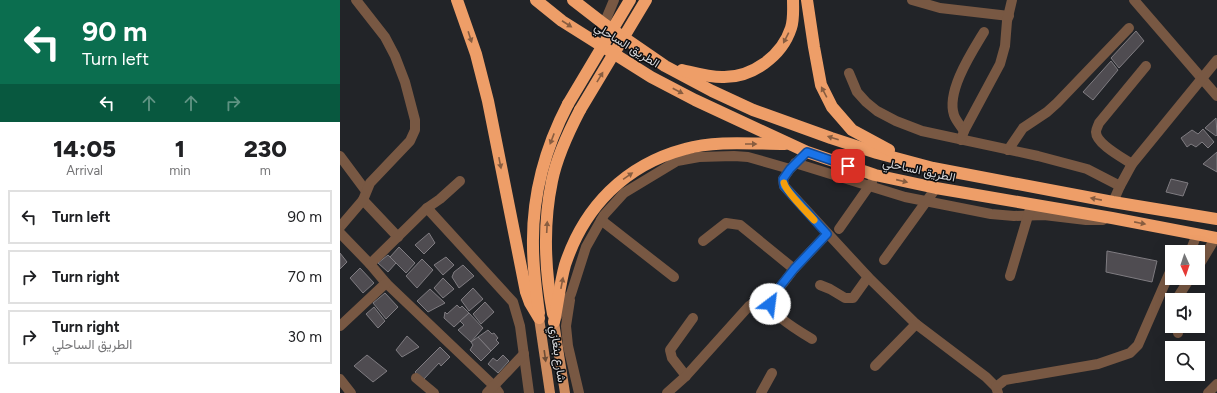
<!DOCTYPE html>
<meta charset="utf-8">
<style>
:root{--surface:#fff;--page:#f2f2f2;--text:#202124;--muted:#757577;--line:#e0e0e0}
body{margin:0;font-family:Figtree,Vazirmatn,sans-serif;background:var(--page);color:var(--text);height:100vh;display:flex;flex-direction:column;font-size:15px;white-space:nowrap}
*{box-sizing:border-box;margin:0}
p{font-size:13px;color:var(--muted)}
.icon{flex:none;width:22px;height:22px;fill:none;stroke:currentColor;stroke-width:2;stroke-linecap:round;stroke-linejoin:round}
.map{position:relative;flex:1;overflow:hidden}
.panel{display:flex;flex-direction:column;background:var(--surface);width:340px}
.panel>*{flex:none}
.banner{background:#0b6e4f;color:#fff;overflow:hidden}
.needle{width:26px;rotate:177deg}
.tools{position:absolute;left:825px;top:245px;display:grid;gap:8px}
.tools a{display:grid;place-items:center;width:40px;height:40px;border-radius:0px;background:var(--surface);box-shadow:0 4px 16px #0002;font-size:20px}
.pin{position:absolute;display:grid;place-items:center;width:34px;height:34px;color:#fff;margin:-17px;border-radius:8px;box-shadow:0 2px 6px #0006}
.me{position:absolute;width:44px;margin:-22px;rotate:30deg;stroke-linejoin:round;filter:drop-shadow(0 0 3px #0008)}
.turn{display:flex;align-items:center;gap:14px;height:84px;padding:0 16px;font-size:18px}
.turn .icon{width:52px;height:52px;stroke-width:2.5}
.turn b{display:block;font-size:28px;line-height:34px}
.lanes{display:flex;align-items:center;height:38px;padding:0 16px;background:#0003;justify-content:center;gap:20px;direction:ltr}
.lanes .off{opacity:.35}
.eta{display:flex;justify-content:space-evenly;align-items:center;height:68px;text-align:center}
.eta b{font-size:24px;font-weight:800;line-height:28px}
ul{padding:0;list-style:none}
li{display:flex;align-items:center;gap:12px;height:54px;margin:0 8px 6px;padding:0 8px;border:2px solid var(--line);border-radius:0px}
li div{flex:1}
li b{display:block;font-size:15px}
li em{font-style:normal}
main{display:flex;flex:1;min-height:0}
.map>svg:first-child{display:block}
.building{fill:#4f4c51;stroke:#7f7c81}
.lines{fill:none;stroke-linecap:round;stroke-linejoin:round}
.minor{stroke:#785843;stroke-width:10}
.major{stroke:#cd8b5e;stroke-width:10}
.highway{stroke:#ee9e68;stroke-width:12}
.highway-bridge{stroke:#ee9e68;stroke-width:12}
.oneway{fill:#885d40}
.oneway2{fill:#6c4c36}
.route-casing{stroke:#114b97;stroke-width:10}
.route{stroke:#1a73e8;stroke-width:7}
.slow{stroke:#f59e0b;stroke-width:7}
.labels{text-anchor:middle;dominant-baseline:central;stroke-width:3;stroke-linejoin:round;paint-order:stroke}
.street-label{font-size:12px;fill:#d6d7da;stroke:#0c0d0f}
</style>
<main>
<section class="panel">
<div class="banner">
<div class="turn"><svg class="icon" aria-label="left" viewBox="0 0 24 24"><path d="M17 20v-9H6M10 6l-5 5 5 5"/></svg><div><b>90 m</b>Turn left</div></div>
<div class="lanes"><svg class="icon" aria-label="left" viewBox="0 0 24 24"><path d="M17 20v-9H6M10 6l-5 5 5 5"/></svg><svg class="icon off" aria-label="ahead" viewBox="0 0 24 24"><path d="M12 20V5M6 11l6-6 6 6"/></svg><svg class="icon off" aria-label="ahead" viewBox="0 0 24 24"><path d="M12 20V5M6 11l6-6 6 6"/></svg><svg class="icon off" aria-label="right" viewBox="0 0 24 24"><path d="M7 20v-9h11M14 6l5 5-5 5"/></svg></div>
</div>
<div class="eta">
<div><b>14:05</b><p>Arrival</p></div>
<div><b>1</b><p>min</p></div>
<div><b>230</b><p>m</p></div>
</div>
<ul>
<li><svg class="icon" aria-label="left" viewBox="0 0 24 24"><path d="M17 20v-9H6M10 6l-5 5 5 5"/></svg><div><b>Turn left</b></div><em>90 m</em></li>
<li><svg class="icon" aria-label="right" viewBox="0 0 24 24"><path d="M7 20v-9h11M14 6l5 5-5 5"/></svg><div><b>Turn right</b></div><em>70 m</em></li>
<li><svg class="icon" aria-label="right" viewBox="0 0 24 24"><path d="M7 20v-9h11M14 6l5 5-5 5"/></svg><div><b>Turn right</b><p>الطريق الساحلي</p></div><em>30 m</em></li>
</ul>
</section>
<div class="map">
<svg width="877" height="393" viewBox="0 0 877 393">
<rect width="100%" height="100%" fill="#222428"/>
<g class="building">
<polygon points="796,31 804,41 779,68 771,58"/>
<polygon points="771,61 778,70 753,100 743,92"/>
<polygon points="876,118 877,135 876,136 865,128"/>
<polygon points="863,129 874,142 868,148 862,142 856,147 851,144 847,147 841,138 852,130 858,134"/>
<polygon points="877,152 877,172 863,164"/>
<polygon points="831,179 848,183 843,196 826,192"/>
<polygon points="89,233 95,243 84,254 75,245"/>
<polygon points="59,247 75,263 66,273 50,257"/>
<polygon points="767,251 817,261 812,282 766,272"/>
<polygon points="0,253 7,262 0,269"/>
<polygon points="48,255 56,263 48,272 38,263"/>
<polygon points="106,257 114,265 103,275 94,265"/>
<polygon points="82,259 93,270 77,288 66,276"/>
<polygon points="123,265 134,276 119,288 112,277 114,272"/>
<polygon points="20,268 34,283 23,293 10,278"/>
<polygon points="103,278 114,289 103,298 94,288"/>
<polygon points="133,288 143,299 129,311 121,300"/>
<polygon points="90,289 105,303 88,312 77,301"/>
<polygon points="45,293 58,307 46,319 33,303"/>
<polygon points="145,302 154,312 141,324 133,314"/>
<polygon points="117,305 120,308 122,306 129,313 114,327 104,318 105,312 107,314"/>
<polygon points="34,307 45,321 38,328 26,314"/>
<polygon points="129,313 143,328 131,342 118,330 124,325 120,321"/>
<polygon points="148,330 152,334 154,333 158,338 156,340 159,343 151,351 138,337"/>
<polygon points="67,336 79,347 62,357 56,350"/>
<polygon points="138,337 151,351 141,361 130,350 133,345 131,342"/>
<polygon points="100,347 110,357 101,366 99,363 83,380 75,372"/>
<polygon points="27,355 47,371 33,382 14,366"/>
<polygon points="163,355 169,361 158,373 148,364 153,358 157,361"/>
</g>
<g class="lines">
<g class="minor">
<polyline points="572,0 600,8 669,16"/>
<polyline points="794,0 877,96"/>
<polyline points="264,24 274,0"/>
<polyline points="509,73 517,92 526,102 537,111 556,121 582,131 698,156 747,169 780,186"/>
<path d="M624,131C621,126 616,121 614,115C606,91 632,52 644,32"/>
<polyline points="621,140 624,131 660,64 665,46 667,21 672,0"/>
<polyline points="668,150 683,128 707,112 717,103 789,28"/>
<polyline points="467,152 450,169 443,179 444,186 528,277 576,324 646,377 656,387 658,393"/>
<polyline points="0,156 26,191"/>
<polyline points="455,163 565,197 651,214 674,216 704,215 746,220 763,220"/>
<path d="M792,164C783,158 756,144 756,132C756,129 758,126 759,123L806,66"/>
<polyline points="23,200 58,237"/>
<polyline points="773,202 780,186 792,164 877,60"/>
<polyline points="87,208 173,302 180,326 189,393"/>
<polyline points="261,220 334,277"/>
<polyline points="0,227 23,200 30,183 70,141 75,130 75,120 65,82 55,56 45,37 16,0"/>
<polyline points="499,229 532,182"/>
<polyline points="0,233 30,264 46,283 154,386 159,393"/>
<polyline points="363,241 386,223 400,225 454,269"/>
<polyline points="850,252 857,234"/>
<polyline points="544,260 596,188"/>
<polyline points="30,264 87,208 100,199 120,181"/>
<polyline points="858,267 876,237"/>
<polyline points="670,276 690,209"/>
<polyline points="480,285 490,289 505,298 513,298 528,277"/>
<polyline points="230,300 226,326 228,346 239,393"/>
<polyline points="836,300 850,278"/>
<polyline points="216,318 231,294 246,247 264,215 284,193 337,161 359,157 394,156 408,157 450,169"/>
<polyline points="0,326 46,283"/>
<polyline points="837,326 838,333"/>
<path d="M472,339C462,333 433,316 430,305C430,304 431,300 431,299L454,269L487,234"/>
<polyline points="535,366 576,324"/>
<polyline points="346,376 332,358 330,350 353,318"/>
<polyline points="76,378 94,393"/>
<polyline points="0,379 11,393"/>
<polyline points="656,387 665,380 758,364 790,353 798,345 829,274 832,271"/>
<polyline points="147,393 184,354"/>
<polyline points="327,393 346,376 409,306 414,303 431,299"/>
<polyline points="421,393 432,373"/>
<polyline points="868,393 877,384"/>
</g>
<g class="major">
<polyline points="199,318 210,393"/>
<polyline points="214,322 225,393"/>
</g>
<g class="highway">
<polyline points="117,0 136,54 148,101 186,292 190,303 199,318"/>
<polyline points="196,0 222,21 311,77 355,100 467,152 535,175 596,188 772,218 877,238"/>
<polyline points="233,0 264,24 325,66 372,91 413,110 491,138 537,153 593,168 773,202 877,219"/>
<polyline points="467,0 474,47 481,85 492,107 512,130 549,150"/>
<path d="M342,70C355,73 369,77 382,77C412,78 442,56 451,28C454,19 453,9 453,0"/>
<path d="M199,313C196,291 193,268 193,246C192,196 205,148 228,104"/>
<path d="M213,314C205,271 203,224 212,181C217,156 228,133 240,110"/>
<path d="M214,322C218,303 220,283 225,265C244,207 285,165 345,149C375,140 414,144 445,144"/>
</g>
<g class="highway-bridge">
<polyline points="228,104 290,0"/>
<polyline points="240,110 306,0"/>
</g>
</g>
<defs><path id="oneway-solid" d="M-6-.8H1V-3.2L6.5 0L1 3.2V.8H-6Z"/></defs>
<g class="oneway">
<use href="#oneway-solid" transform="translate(227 24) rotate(33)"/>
<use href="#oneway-solid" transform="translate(130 37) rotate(72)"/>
<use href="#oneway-solid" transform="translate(446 38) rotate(117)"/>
<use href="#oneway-solid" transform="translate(260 77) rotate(-59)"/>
<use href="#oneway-solid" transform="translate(338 91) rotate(28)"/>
<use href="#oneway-solid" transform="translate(484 92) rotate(-118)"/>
<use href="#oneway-solid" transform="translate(493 138) rotate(-162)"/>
<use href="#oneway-solid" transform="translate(212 139) rotate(111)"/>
<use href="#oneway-solid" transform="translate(411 144)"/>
<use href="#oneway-solid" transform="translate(160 163) rotate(79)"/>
<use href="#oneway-solid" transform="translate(288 176) rotate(-35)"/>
<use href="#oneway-solid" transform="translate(562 181) rotate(13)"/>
<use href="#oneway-solid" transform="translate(756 199) rotate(-169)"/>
<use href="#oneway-solid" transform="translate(800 223) rotate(11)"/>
<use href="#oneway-solid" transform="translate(207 227) rotate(-87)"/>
<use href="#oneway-solid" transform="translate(222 283) rotate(-79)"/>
</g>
<use class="oneway2" href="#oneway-solid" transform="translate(205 356) rotate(82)"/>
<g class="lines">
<defs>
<polyline id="route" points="430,304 431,298 454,269 487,234 444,186 443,179 450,169 467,152 508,166"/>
</defs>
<use href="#route" class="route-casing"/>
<use href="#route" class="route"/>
<path class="slow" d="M444,183C446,192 467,212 474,220"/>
</g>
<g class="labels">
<g class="street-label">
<text transform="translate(287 45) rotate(32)">الطريق الساحلي</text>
<text transform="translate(579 170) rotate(12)">الطريق الساحلي</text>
<text transform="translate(218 354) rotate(82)">شارع بنغازي</text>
</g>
</g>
</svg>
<div class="tools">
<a><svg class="needle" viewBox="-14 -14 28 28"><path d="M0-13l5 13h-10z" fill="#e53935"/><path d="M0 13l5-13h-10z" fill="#757577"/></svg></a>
<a><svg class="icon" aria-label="sound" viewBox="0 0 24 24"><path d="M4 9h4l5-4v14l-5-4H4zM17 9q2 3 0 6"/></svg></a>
<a><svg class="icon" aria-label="search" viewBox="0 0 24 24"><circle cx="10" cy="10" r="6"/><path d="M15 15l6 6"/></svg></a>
</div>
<div class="pin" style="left:508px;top:166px;background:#d93025"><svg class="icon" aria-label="arrive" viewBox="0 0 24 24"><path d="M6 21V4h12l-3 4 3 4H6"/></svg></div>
<svg class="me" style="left:430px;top:304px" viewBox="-20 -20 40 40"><circle r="19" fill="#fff"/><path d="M0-13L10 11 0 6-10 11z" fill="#1a73e8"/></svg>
</div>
</main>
